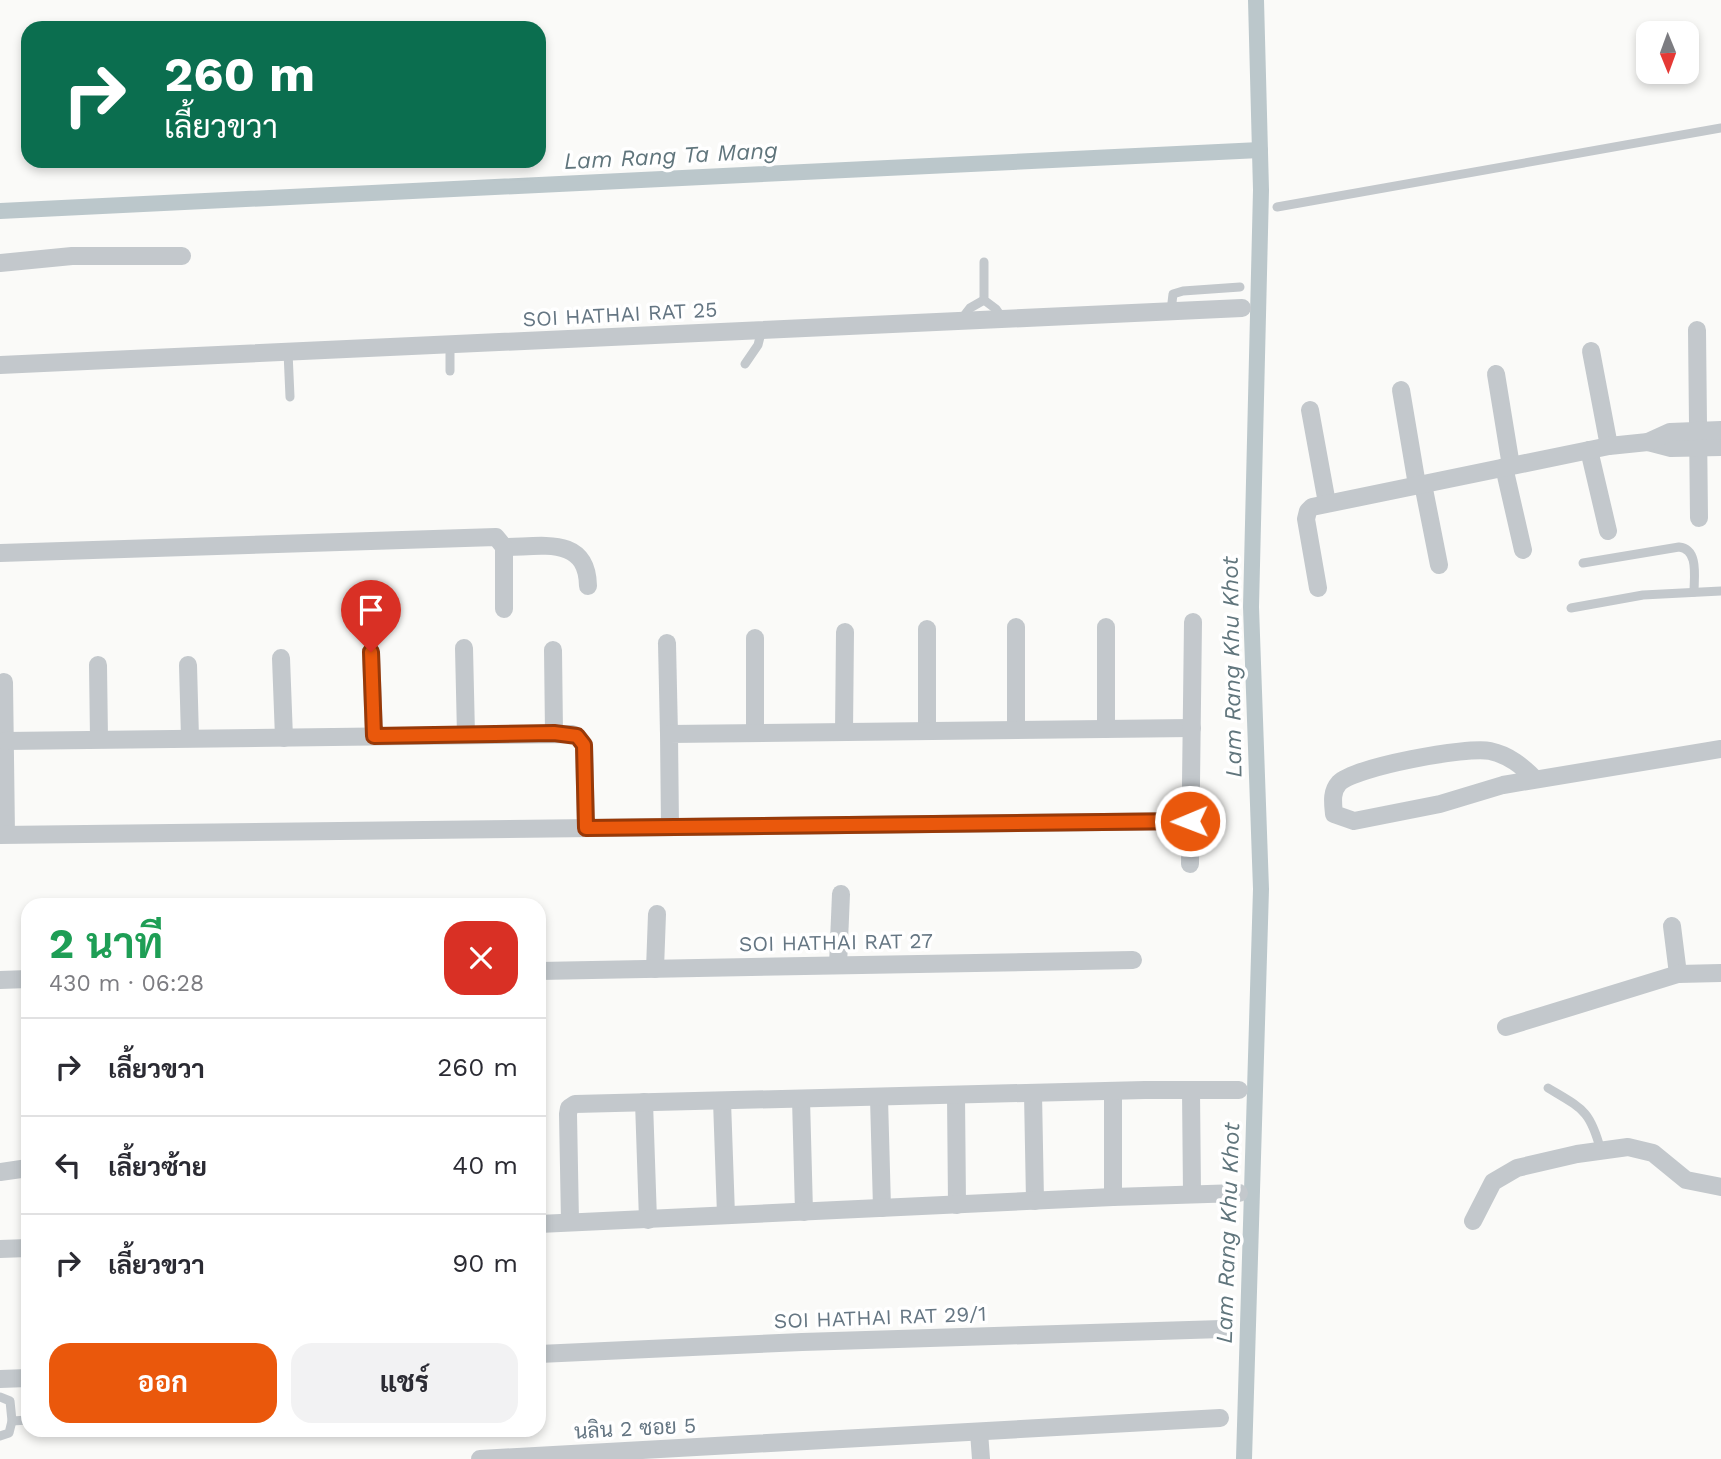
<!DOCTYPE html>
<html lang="th">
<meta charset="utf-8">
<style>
:root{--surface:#fff;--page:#f2f2f3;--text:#2b2b33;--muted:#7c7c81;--line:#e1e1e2;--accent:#ea580c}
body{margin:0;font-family:"Work Sans",Sarabun,sans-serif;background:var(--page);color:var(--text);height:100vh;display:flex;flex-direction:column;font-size:26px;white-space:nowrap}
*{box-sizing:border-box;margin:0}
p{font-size:23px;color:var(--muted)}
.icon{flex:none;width:38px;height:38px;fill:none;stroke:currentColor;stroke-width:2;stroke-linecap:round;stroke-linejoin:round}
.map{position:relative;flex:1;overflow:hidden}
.drawer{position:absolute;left:21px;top:898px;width:525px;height:539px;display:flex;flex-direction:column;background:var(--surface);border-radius:21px;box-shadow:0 4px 10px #0003}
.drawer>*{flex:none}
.top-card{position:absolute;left:21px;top:21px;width:525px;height:147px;border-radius:21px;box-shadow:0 4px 10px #0003;background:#0b6e4f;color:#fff;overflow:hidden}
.needle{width:46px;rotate:179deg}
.controls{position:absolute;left:1636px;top:21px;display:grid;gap:14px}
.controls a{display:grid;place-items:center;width:63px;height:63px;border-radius:14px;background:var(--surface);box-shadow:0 4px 10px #0003;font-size:35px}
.pin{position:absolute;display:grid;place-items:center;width:60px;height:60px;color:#fff;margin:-72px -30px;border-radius:50% 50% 50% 0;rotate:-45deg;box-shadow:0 0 7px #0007}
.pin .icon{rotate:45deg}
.me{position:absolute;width:77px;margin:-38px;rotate:269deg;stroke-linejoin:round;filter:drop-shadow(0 0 5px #0008)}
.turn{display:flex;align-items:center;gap:24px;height:147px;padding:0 28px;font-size:32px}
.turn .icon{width:91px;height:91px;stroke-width:2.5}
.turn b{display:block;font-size:49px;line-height:60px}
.round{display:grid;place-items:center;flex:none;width:74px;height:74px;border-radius:21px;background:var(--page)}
.head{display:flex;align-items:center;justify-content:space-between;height:119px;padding:0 28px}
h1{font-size:42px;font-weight:700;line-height:52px;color:#1e9e55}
.primary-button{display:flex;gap:14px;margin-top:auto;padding:14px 28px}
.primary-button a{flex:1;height:80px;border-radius:21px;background:var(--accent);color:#fff;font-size:28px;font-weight:700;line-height:80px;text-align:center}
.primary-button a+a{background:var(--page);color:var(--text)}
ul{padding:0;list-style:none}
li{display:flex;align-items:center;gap:21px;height:98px;padding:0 28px;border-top:2px solid var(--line)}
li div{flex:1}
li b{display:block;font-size:26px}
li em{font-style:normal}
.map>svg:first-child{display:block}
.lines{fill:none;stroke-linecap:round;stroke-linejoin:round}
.canal{stroke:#bbc7cb;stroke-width:16}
.lane{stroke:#c3c8cc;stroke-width:9}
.street{stroke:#c3c8cc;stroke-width:18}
.route-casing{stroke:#983908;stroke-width:18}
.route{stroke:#ea580c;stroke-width:12}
.labels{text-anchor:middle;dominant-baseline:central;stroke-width:7;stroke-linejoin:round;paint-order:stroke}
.street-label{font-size:21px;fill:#657683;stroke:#fff}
.water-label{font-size:23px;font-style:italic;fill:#60757c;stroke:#fff}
</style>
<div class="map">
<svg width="1721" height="1459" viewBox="0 0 1721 1459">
<rect width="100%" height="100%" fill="#fafaf8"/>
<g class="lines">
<g class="canal">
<polyline points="0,211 1260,150"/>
<polyline points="1244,1459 1261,889 1251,607 1261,190 1256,0"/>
</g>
<g class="lane">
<polyline points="1277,207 1721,128"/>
<polyline points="984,262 984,300 996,309 1003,319"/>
<polyline points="1171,311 1173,294 1183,291 1240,287"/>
<polyline points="960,321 970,308 984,300"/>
<polyline points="288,352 290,397"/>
<polyline points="745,364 758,345 762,329"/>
<polyline points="450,371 450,345"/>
<path d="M1583,563L1679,547C1699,549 1694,577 1694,592"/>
<polyline points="1571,608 1643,595 1721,591"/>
<polyline points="28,979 28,998"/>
<path d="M1548,1088C1583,1109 1590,1110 1601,1151"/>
<polyline points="0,1397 10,1401 12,1421 9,1433 0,1436"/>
<polyline points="12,1421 28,1420"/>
</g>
<g class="street">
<polyline points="0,263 72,256 182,256"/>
<polyline points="1697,330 1699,518"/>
<polyline points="1591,351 1609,446"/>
<polyline points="0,365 1242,308"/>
<polyline points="1496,374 1511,466"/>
<polyline points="1401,390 1417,485"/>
<polyline points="1310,410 1327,503"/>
<polyline points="1648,442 1671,448 1721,447"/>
<polyline points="1589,450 1608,531"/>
<polyline points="1504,467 1523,550"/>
<polyline points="1423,484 1439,565"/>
<path d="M504,547C541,547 587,535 588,586"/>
<polyline points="0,553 496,537 504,547 504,609"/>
<polyline points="1318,588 1306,519 1308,511 1312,507 1609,446 1648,442 1670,432 1721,430"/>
<polyline points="1106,627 1106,729"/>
<polyline points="667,643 669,734"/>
<polyline points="464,648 466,735"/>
<polyline points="553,650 554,733"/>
<polyline points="371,652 374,736"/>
<polyline points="281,658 284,738"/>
<polyline points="98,665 99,739"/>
<polyline points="188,665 190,738"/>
<polyline points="4,682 6,834"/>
<polyline points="1016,730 1016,627"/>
<polyline points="927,731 927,629"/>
<polyline points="755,732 755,638"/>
<polyline points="844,732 845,632"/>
<polyline points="5,741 572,734 577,736 584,745 586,828"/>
<path d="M1535,779C1522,766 1509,755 1490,751C1468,746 1354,767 1339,783C1331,792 1333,803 1334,814L1354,821L1440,804L1503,785L1721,749"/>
<polyline points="670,827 669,734 1192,728"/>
<polyline points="0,835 1190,821"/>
<polyline points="1190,864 1193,622"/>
<polyline points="1672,926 1678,974"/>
<polyline points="838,965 841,894"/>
<polyline points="655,969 657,914"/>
<polyline points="539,971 1133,960"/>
<polyline points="0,980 28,979"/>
<polyline points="1506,1027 1678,974 1721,973"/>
<polyline points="1113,1091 1113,1197"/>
<polyline points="1191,1091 1192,1194"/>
<polyline points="1033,1093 1035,1201"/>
<polyline points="956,1095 957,1205"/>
<polyline points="879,1098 882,1208"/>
<polyline points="801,1099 804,1212"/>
<polyline points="722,1101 726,1215"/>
<polyline points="644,1102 648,1220"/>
<polyline points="0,1172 28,1168"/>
<polyline points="1473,1221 1493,1182 1517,1168 1577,1154 1628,1147 1653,1153 1686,1180 1721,1187"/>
<polyline points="570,1222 568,1114 569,1108 575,1104 1145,1090 1239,1090"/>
<polyline points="539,1224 1113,1197 1239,1193"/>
<polyline points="0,1249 28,1248"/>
<polyline points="539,1354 802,1342 1222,1329"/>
<polyline points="0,1379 28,1378"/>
<polyline points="979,1432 981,1459"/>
<polyline points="480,1459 1220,1418"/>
</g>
</g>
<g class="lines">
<defs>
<polyline id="route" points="371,652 374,736 554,733 577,736 584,745 586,828 1190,821"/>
</defs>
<use href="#route" class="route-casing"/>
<use href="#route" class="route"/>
</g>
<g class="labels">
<g class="street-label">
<text transform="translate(620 314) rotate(-3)">SOI HATHAI RAT 25</text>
<text transform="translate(836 942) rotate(-1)">SOI HATHAI RAT 27</text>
<text transform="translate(880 1317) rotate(-2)">SOI HATHAI RAT 29/1</text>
<text transform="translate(635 1428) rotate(-3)">นลิน 2 ซอย 5</text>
</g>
<g class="water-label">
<text transform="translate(671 156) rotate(-3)">Lam Rang Ta Mang</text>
<text transform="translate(1232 667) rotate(-91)">Lam Rang Khu Khot</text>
<text transform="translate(1228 1233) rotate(-88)">Lam Rang Khu Khot</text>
</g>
</g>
</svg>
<div class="controls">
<a><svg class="needle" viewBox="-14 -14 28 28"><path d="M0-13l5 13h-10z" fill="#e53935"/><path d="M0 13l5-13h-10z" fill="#7c7c81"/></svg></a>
</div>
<div class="pin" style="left:371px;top:652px;background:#d93025"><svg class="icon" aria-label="arrive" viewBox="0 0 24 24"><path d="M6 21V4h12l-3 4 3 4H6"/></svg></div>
<svg class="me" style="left:1190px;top:821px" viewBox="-20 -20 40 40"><circle r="17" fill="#ea580c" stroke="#fff" stroke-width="3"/><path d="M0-11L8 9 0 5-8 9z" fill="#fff"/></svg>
<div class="top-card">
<div class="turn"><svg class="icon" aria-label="right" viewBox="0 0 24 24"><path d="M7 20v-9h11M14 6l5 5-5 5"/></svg><div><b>260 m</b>เลี้ยวขวา</div></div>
</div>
<section class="drawer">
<div class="head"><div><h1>2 นาที</h1><p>430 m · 06:28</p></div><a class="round" style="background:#d93025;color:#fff"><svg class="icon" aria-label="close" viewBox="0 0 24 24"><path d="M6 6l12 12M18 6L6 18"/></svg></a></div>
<ul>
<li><svg class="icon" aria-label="right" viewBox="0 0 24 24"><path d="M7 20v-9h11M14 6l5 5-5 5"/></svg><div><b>เลี้ยวขวา</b></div><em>260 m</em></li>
<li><svg class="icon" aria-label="left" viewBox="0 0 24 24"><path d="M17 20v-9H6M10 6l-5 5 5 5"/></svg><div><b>เลี้ยวซ้าย</b></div><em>40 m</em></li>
<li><svg class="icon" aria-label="right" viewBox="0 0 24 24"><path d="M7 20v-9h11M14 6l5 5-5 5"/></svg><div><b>เลี้ยวขวา</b></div><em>90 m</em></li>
</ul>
<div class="primary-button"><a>ออก</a><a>แชร์</a></div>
</section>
</div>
